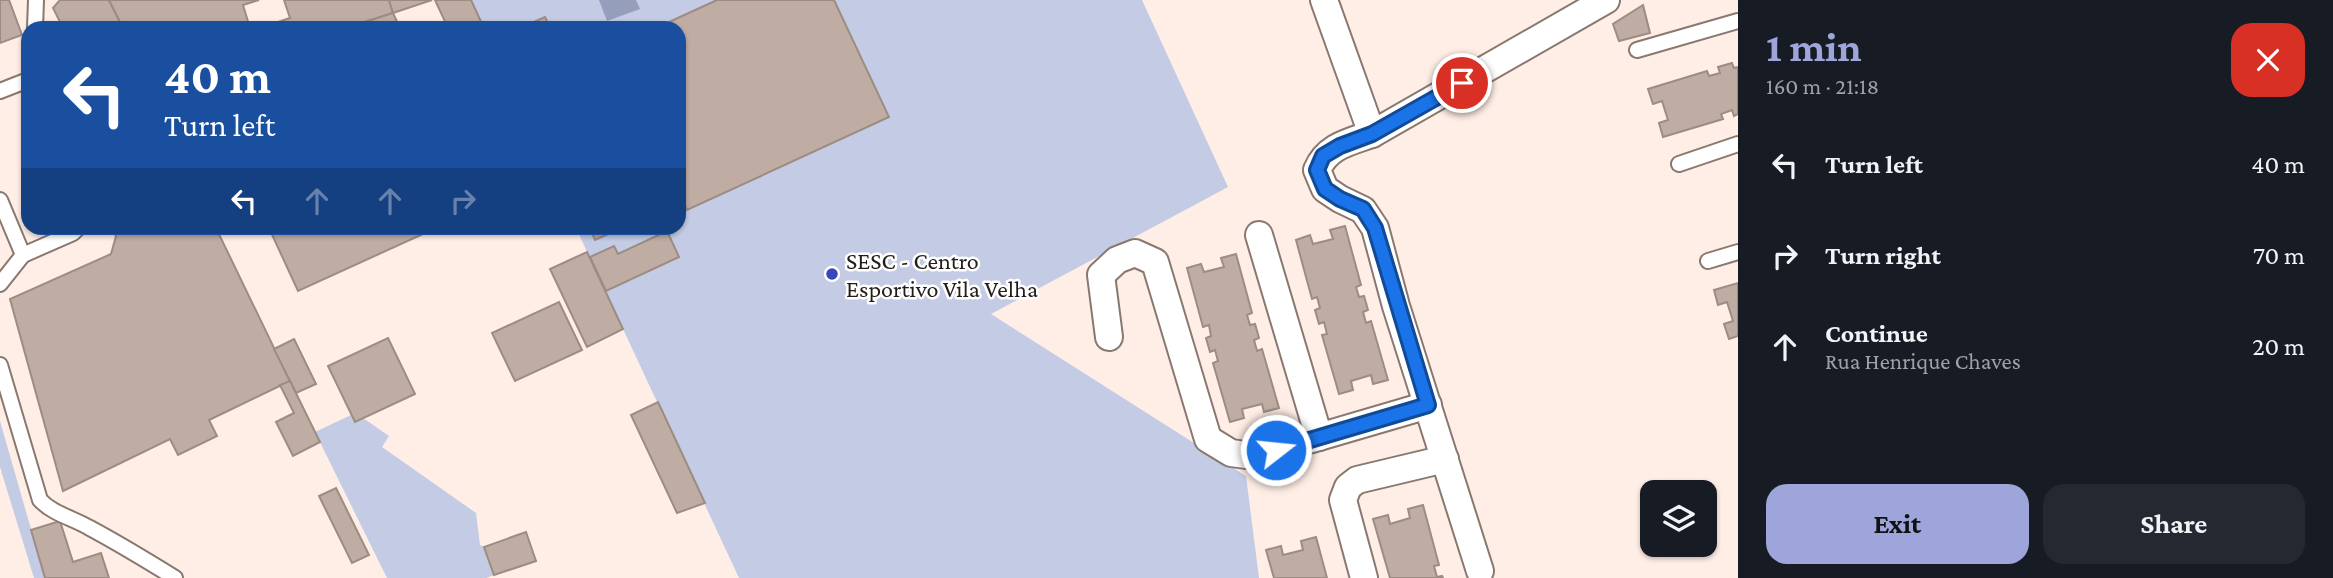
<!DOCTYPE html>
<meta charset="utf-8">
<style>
:root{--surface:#171b24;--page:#242831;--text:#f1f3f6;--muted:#9ea1a6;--accent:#9da5db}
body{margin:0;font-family:"Crimson Pro",serif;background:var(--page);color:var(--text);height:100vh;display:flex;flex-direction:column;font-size:26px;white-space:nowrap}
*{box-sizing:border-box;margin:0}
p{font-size:23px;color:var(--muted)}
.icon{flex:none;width:38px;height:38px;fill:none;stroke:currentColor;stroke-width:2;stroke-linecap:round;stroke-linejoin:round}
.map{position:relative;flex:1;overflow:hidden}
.panel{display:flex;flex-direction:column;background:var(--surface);width:595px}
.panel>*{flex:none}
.banner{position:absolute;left:21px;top:21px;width:665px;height:214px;border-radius:21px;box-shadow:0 2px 5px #0004;background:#1a4fa0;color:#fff;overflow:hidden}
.controls{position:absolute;left:1640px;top:480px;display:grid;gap:14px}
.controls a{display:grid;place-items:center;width:77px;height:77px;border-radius:14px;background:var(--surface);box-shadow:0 2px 5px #0004;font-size:35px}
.pin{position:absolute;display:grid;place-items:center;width:60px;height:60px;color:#fff;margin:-30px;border:4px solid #fff;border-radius:50%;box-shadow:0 2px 7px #0007}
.me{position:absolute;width:77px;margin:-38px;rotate:74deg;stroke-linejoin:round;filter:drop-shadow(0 0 5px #0008)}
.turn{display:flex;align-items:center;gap:24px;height:147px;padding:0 28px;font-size:32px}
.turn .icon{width:91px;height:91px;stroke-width:2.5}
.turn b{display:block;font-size:49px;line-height:60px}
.lanes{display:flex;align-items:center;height:66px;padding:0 28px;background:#0003;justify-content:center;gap:35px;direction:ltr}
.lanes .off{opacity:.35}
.round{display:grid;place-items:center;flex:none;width:74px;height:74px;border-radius:21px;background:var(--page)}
.head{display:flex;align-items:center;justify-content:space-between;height:119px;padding:0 28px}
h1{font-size:42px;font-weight:700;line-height:52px;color:var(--accent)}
.action{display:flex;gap:14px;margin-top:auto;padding:14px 28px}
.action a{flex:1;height:80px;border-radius:21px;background:var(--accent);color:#111;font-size:28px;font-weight:700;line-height:80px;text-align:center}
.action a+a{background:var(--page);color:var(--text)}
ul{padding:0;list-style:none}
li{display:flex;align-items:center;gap:21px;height:91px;padding:0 28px}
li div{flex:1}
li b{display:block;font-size:26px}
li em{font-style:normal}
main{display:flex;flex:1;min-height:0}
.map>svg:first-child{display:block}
.green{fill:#c3cbe5}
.water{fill:#959fbb}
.building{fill:#bfada4;stroke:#9d8c82;stroke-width:2}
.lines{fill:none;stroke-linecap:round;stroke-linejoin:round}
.lane-casing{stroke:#88786f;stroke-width:18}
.street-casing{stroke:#88786f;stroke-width:30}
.lane{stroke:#fff;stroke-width:14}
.street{stroke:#fff;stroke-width:26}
.route-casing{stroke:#114b97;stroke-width:18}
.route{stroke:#1a73e8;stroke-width:12}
.poi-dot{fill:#3746b9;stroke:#fff;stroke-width:2.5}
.labels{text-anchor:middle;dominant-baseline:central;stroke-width:5;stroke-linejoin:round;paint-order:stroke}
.poi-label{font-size:24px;fill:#231c19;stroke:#fff;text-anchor:start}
</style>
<main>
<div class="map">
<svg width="1738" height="578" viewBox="0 0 1738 578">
<rect width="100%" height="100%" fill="#feeee6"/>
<g class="green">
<polygon points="471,0 1142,0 1228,187 991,314 1246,476 1259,578 739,578 576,228 679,228 679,28 484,28"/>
<polygon points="351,415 355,422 363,418 389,436 382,447 476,513 480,545 484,547 494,575 486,578 387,578 315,432"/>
<polygon points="0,421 45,578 34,578 0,467"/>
</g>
<polygon class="water" points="599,0 636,0 640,9 607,21"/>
<g class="building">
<polygon points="0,0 9,0 22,35 0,43"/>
<polygon points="60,0 109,0 123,28 63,28 53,8"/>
<polygon points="109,0 259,0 243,5 250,28 123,28"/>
<polygon points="284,0 389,0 393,13 346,28 260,28 290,18"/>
<polygon points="389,0 432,0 393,13"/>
<polygon points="435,0 471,0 484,28 448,28"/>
<polygon points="717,0 834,0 889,117 687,210 679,192 679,28 656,28"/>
<polygon points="1643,5 1650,33 1619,41 1613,24"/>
<polygon points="393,13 400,28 346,28"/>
<polygon points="545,17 550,28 520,28"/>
<polygon points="1732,63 1734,68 1738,67 1738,114 1734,116 1732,110 1721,114 1723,119 1663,137 1659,123 1668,120 1662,101 1653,104 1648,89 1707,71 1709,76 1720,73 1718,67"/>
<polygon points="1345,226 1361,285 1356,287 1359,297 1364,296 1368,310 1363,312 1366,323 1371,321 1388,380 1373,384 1371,375 1351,381 1353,390 1339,394 1322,335 1327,334 1324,322 1319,324 1315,310 1320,308 1317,297 1312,299 1296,240 1310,235 1313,244 1333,239 1330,230"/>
<polygon points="112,228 216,228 290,381 209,420 217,436 178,455 170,439 63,491 10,299 111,254 116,236"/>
<polygon points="269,228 436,228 298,291"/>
<polygon points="590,228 622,228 595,240"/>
<polygon points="667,231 679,257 606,291 590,257 614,246 618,254"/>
<polygon points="587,252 623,329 587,347 550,269"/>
<polygon points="1236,254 1252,313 1247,315 1250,325 1255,324 1259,338 1254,340 1257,351 1262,349 1279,408 1264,412 1262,404 1242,409 1244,418 1230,422 1213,363 1218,361 1215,350 1210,352 1206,338 1211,336 1209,325 1203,327 1187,268 1201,264 1204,272 1224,267 1221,258"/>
<polygon points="1738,283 1738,336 1729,339 1724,324 1733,321 1727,302 1718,305 1714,290"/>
<polygon points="559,302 582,350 515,381 492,333"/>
<polygon points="388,338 415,394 355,422 328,366"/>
<polygon points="294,339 316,384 296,393 274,349"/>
<polygon points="290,381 320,442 293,456 276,422 294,413 280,385"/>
<polygon points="658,402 705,503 677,513 631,415"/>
<polygon points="336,488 369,555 352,563 319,496"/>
<polygon points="1423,505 1439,565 1434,566 1437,577 1442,576 1443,578 1390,578 1373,519 1388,515 1390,524 1410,518 1408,509"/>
<polygon points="60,521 73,562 101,553 109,578 45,578 31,530"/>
<polygon points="526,532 536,561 494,575 484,547"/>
<polygon points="1316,537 1327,578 1274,578 1266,550 1281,546 1283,555 1303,550 1301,541"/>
</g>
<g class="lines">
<defs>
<g id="lane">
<polyline points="35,28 36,0"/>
<polyline points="1637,50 1738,21"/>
<polyline points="0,91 28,80"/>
<polyline points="1679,164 1738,144"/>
<polyline points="0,200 23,255 73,233 78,228"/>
<polyline points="1708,261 1738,252"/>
<polyline points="0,284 23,255"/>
<path d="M0,365L40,500C52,513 72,518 88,527C118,543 146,560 175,578"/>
</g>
<g id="street">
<polyline points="1324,0 1372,134"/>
<polyline points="1259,235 1319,437"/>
<polyline points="1109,337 1101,275 1117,260 1135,253 1155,262 1208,439 1231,453 1254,456 1428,405"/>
<path d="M1480,571L1396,306L1375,228L1363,210L1340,199L1325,189L1317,170C1327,146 1349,142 1372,134L1606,0"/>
<polyline points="1364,578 1343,500 1348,487 1357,480 1445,459"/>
</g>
</defs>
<use href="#lane" class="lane-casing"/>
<use href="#street" class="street-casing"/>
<use href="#lane" class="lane"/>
<use href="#street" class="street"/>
</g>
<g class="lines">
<defs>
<polyline id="route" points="1276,450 1428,405 1375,228 1363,209 1340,199 1325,189 1317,170 1323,156 1340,146 1372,134 1462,83"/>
</defs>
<use href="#route" class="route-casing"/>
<use href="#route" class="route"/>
</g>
<circle class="poi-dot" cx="832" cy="274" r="7"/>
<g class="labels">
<g class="poi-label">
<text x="846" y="260">SESC - Centro<tspan x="846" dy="28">Esportivo Vila Velha</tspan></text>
</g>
</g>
</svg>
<div class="controls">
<a><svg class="icon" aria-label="layers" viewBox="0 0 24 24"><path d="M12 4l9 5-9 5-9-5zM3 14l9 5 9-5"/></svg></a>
</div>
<div class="pin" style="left:1462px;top:83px;background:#d93025"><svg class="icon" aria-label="arrive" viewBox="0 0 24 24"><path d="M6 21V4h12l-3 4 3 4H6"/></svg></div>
<svg class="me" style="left:1276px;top:450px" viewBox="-20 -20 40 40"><circle r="17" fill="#1a73e8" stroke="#fff" stroke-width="3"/><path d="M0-11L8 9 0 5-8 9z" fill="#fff"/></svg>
<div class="banner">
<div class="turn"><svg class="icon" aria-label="left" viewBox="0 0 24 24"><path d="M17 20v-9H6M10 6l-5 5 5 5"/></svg><div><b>40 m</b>Turn left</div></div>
<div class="lanes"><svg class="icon" aria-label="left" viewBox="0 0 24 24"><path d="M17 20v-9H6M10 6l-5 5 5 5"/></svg><svg class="icon off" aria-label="ahead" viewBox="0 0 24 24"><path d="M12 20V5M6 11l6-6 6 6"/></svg><svg class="icon off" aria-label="ahead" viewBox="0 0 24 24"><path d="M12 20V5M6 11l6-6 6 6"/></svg><svg class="icon off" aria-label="right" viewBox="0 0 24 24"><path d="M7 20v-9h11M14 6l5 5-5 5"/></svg></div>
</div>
</div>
<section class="panel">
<div class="head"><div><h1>1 min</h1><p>160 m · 21:18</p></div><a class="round" style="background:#d93025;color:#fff"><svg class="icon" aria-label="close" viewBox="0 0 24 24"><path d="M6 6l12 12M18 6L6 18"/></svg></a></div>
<ul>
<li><svg class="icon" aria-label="left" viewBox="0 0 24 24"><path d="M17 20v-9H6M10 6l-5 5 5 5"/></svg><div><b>Turn left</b></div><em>40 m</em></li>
<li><svg class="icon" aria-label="right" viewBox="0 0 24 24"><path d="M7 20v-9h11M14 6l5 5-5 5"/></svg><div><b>Turn right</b></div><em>70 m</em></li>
<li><svg class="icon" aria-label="ahead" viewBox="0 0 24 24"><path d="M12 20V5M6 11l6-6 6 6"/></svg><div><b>Continue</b><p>Rua Henrique Chaves</p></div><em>20 m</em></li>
</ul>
<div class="action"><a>Exit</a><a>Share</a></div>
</section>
</main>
